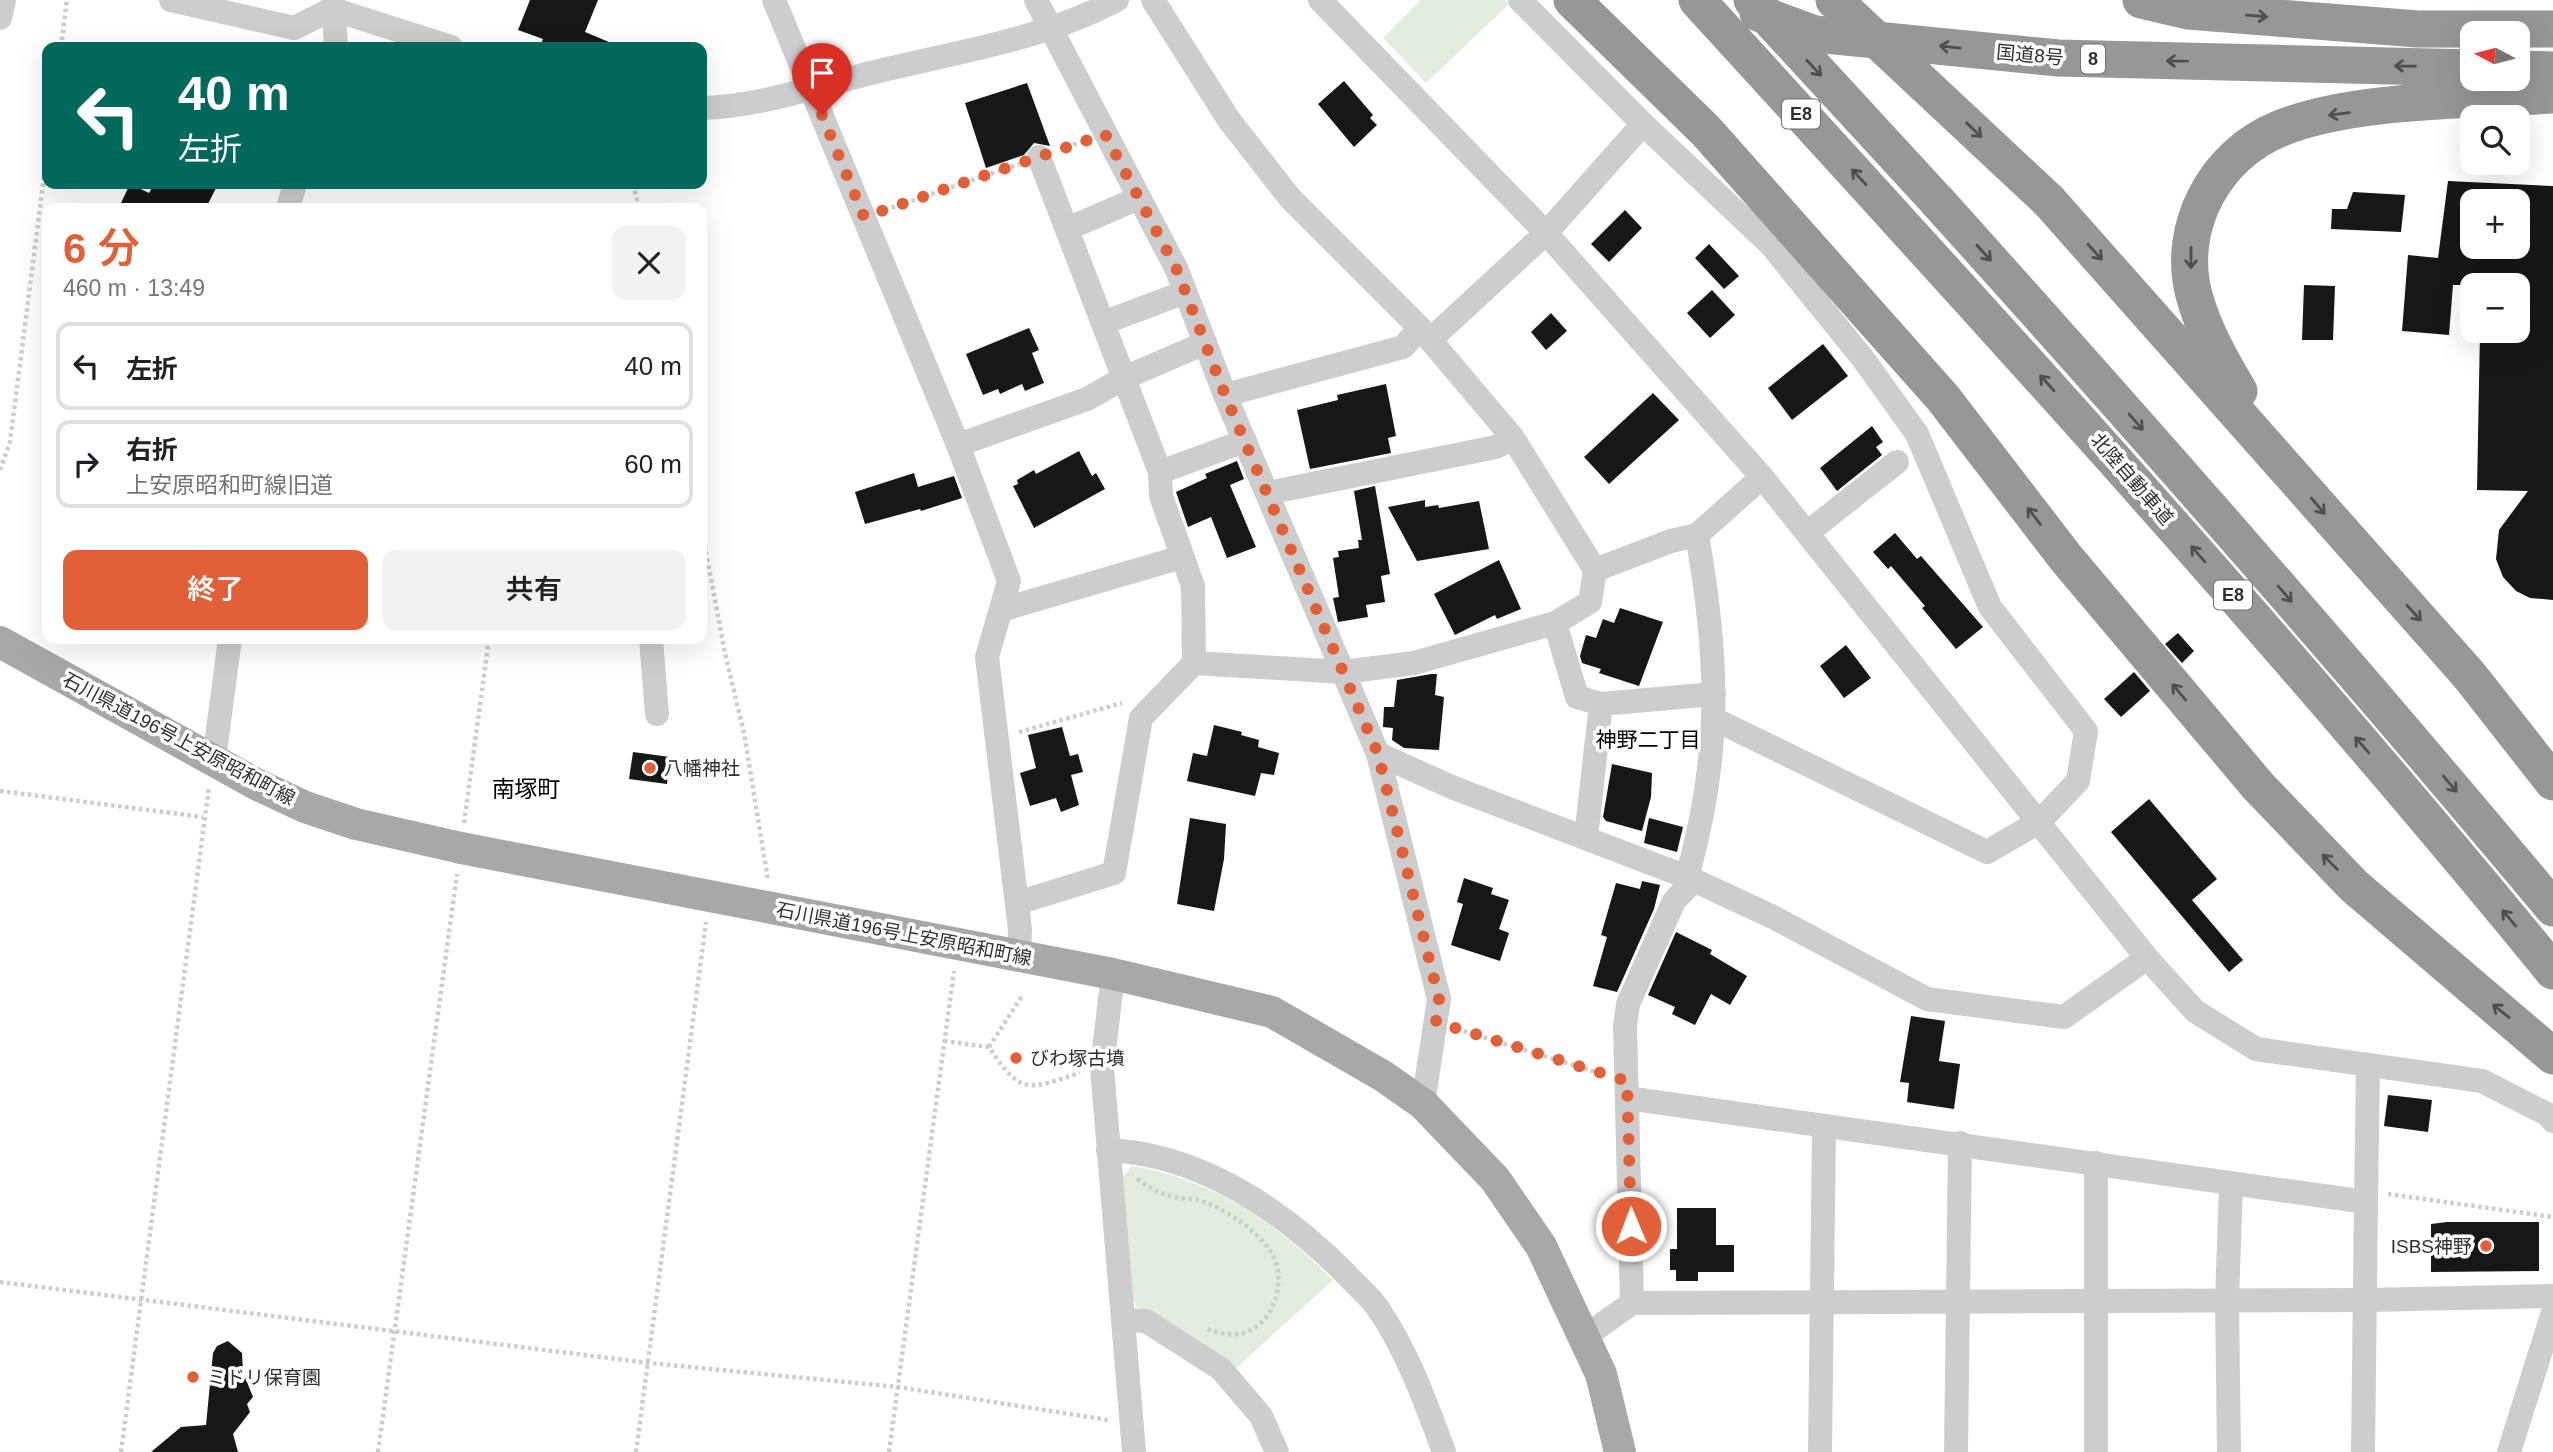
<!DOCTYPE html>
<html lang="ja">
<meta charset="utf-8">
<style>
:root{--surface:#fff;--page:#f2f2f2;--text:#202124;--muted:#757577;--line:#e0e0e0;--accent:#e16038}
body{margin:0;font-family:Arial,"Noto Sans JP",sans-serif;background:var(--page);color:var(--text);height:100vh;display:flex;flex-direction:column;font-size:26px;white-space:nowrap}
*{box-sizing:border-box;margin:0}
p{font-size:23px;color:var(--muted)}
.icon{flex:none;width:38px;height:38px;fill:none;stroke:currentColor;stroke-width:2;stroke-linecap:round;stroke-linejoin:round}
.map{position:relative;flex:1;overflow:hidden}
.details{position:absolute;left:42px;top:203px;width:665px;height:441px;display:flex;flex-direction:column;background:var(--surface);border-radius:14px;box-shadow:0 7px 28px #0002}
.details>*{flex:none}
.banner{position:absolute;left:42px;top:42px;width:665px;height:147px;border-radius:14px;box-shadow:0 7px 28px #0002;background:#00695c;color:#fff;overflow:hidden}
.needle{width:46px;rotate:277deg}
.buttons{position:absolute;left:2460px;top:21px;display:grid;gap:14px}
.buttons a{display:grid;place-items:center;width:70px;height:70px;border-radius:14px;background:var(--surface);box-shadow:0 7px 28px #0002;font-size:35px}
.pin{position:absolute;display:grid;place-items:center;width:60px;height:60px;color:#fff;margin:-72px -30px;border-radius:50% 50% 50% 0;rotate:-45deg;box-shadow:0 0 7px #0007}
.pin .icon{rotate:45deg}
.me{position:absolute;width:77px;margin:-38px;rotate:359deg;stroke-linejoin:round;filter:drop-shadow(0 0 5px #0008)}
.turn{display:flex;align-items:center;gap:24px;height:147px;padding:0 21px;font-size:32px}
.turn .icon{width:91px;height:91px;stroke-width:2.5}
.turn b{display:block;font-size:49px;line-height:60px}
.round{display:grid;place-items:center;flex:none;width:74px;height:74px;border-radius:14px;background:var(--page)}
.overview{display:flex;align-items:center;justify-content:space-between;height:119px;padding:0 21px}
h1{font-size:42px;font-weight:600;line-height:52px;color:var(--accent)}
.cta{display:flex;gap:14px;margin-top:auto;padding:14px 21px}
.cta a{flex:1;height:80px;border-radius:14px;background:var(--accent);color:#fff;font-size:28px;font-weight:600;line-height:80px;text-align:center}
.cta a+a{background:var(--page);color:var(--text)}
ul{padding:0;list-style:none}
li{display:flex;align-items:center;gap:21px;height:88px;margin:0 14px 10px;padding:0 7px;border:4px solid var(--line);border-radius:14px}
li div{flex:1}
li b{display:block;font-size:26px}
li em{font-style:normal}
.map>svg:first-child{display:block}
.green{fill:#e2edde}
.building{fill:#171717;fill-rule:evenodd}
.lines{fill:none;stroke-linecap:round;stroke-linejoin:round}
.path{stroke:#cdcdcd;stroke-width:4.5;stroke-dasharray:3.5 3.5;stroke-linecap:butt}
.minor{stroke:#cdcdcd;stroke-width:24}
.major{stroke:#a8a8a8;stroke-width:32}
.highway{stroke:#979797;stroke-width:37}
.highway-bridge{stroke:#979797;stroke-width:37}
.oneway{stroke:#4f4f4f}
.route{stroke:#e16038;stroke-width:12;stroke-dasharray:0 21.6}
.poi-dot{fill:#e16038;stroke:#fff;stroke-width:2.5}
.labels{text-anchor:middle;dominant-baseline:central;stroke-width:7;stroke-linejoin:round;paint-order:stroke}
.shield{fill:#fff;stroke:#6e6e6e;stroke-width:2}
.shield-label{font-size:18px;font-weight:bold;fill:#303030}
.street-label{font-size:19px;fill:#303030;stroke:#fff}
.poi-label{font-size:19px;fill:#303030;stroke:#fff;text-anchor:start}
.neighbourhood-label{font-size:21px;fill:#000;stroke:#fff}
.quarter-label{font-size:23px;fill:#000;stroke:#fff}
</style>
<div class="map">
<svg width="2553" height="1452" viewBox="0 0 2553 1452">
<rect width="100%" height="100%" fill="#fff"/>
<g class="green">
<polygon points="1421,0 1505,0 1509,4 1426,83 1383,38"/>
<path d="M1131,1166C1213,1179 1275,1222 1333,1280L1234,1370L1169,1323L1136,1306L1132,1297L1123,1177Z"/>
</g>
<g class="building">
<polygon points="530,0 598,0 585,32 621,47 540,47 543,39 518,30"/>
<polygon points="1344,81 1373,115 1370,118 1377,125 1354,147 1318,104"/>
<polygon points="1027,83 1050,146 1034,143 1024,155 986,168 965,103"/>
<path d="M2448,181L2553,186V600L2530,598L2516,591L2503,577L2496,559L2499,530L2528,491L2477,490L2480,331H2518V285H2453L2449,335L2402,331L2408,255L2438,258ZM2473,201H2518V257L2473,256Z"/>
<polygon points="130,184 149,193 154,184 218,184 206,208 131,208 121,203"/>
<polygon points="2353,192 2405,195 2401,232 2331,229 2332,209 2347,209"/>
<polygon points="1625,210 1642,228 1609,262 1591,244"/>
<polygon points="1709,244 1739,276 1724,289 1695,258"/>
<polygon points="2304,285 2335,286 2333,340 2302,340"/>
<polygon points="1712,290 1735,315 1710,338 1687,313"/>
<polygon points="1551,313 1567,331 1546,350 1531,332"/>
<polygon points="1029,328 1039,350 1032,353 1044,383 1025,391 1022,384 1000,394 998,389 983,395 966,354"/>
<polygon points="1823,344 1848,376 1792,420 1768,388"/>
<polygon points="1386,384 1396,436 1388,438 1391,453 1310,469 1297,410 1338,400 1337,395"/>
<polygon points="1653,393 1679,420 1609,484 1584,457"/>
<polygon points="1872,426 1883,442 1876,447 1882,455 1837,491 1820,468"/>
<polygon points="1079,451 1092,476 1096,473 1105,489 1034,528 1013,486 1018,484 1017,480 1034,470 1036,474"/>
<polygon points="1237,461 1244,479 1230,485 1256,547 1227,558 1211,517 1188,527 1176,492 1207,478 1205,474"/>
<polygon points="914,473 918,487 954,476 962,498 921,511 920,509 865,524 855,492"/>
<polygon points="1375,486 1390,574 1381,576 1385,602 1366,605 1368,617 1338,622 1333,598 1339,597 1333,558 1339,557 1338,551 1359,548 1358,540 1362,540 1354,491"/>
<polygon points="1425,500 1425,507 1438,505 1439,508 1479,501 1489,549 1417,561 1388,507"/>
<polygon points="1895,533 1917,559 1921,556 1983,627 1956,649 1922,608 1925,606 1891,566 1888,569 1873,552"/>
<polygon points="1499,560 1521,609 1497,619 1495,615 1455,635 1434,594"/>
<polygon points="1620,608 1663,622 1639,686 1599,673 1601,669 1582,663 1580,656 1586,635 1596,638 1603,619 1614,623"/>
<polygon points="2178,633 2194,651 2182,663 2165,644"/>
<polygon points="1846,645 1871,678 1844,698 1820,666"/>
<polygon points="2134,672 2150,691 2121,717 2104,699"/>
<polygon points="1431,674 1437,674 1435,695 1444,697 1439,750 1404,748 1392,740 1393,728 1383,727 1384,707 1394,707 1397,680"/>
<polygon points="1214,725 1242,732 1241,735 1259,740 1258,747 1279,753 1274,775 1261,773 1255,796 1187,781 1193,753 1207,756"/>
<polygon points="1062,727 1070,756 1078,754 1083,772 1071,775 1079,805 1061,812 1056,798 1030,806 1020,773 1036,768 1028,735"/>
<polygon points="633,752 670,757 667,784 629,779"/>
<polygon points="1612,764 1652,773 1651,797 1642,831 1606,821 1603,817"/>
<polygon points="2149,799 2217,879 2192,900 2243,960 2229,972 2111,832"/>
<polygon points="1190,818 1226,824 1224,859 1214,911 1177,904"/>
<polygon points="1649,818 1683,827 1677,852 1644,843"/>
<polygon points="1464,878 1493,888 1491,894 1509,900 1499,929 1509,933 1500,961 1451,945 1463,904 1457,902"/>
<polygon points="1642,881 1660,885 1654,909 1617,992 1593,986 1607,937 1601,935 1616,883 1640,889"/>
<polygon points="1676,932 1712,950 1710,954 1747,976 1730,1005 1711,994 1695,1025 1672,1014 1675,1007 1648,995"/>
<polygon points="1911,1016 1945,1021 1939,1061 1960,1064 1954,1109 1907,1102 1909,1083 1900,1082"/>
<polygon points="2388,1095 2432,1100 2428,1132 2384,1126"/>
<polygon points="1677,1208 1716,1208 1716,1245 1734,1245 1734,1272 1698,1272 1698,1281 1676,1281 1676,1270 1670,1270 1670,1249 1677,1249"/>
<polygon points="2447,1222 2539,1222 2539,1271 2431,1272 2431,1224"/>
<polygon points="228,1341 242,1353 243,1372 253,1397 247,1404 250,1412 233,1434 238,1452 151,1452 181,1427 206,1425 213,1353 217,1346"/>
</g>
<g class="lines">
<g class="path">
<polyline points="61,47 67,0"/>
<polyline points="1060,149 1085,141"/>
<polyline points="633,184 639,208"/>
<polyline points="885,210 1019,164"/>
<polyline points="0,470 10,442 47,153"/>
<polyline points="702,531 725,653 744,733 768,880"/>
<polyline points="1019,732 1122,703"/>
<polyline points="0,791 203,817"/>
<polyline points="464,823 489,639"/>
<polyline points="1457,1029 1602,1074"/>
<path d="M944,1041L989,1047C1022,1097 1028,1089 1080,1073"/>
<polyline points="989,1047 1022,996"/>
<path d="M1137,1179C1149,1187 1160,1194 1175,1197C1184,1199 1194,1198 1202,1201C1225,1209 1258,1231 1271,1252C1288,1278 1275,1325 1243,1333C1231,1336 1218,1333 1206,1329"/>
<polyline points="2388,1194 2553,1217"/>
<polyline points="0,1282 649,1363 898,1387 1108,1420"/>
<polyline points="121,1452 209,787"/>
<polyline points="378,1452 457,874"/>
<polyline points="636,1452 706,922"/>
<polyline points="889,1452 954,971"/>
</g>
<g class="minor">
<polyline points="171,0 294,28 332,9 451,47"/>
<polyline points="333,0 336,47"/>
<polyline points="774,0 958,445 1009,581 987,657 1020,930 1019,955"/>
<polyline points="1036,0 1177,270 1225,395 1378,754 1439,999 1423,1104"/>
<polyline points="1153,0 1229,120 1290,198 1420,328 1513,438 1595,570 1671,541 1697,535 1762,477"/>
<polyline points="1320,0 1546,233 1762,477 2147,958 2195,1011 2256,1049 2482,1081 2547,1114 2553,1121"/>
<polyline points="0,18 4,0"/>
<path d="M702,108C758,106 808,89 863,75C948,53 1038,42 1117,0"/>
<polyline points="1643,124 1771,245 1864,360 1917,434 1990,607 2086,731 2078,781 2039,822 1987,852 1714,719"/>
<polyline points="288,208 295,184"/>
<polyline points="1067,229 1139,198"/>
<polyline points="1103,323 1185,292"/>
<polyline points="1430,340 1546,233 1643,124 1520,0"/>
<polyline points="1225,395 1403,347 1420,328"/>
<polyline points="958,445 1087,399 1124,378 1205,343"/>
<polyline points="1160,472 1245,441"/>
<polyline points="1267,493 1496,447 1513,438"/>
<polyline points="1807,533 1897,462"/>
<polyline points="1001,610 1182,557"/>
<polyline points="1555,623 1577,697 1601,704 1586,837"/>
<polyline points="651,639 657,714"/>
<polyline points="1194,663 1343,672 1414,663 1555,623 1590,602 1595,570"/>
<polyline points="1601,704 1714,694"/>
<polyline points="1378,754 1454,788 1687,877 1773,917 1927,999 2064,1017 2147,958"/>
<polyline points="214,760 230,639"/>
<path d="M1687,877C1722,754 1719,660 1697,535"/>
<polyline points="1017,903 1114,873 1141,718 1194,663 1193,586 1161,496 1160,472 1039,157"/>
<polyline points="1113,974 1102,1068 1134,1452"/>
<polyline points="1627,1098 2366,1202 2363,1452"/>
<path d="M1108,1150C1201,1154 1285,1212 1348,1276C1357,1286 1369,1296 1377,1307C1407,1350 1426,1403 1444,1452"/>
<polyline points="2366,1202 2368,1065"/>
<polyline points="1632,1303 1625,1026 1628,1004 1674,901 1694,880"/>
<polyline points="1123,1320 1146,1321 1221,1369 1261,1416 1277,1452"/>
<polyline points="1583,1338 1632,1303 2366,1300 2553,1296"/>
<polyline points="1820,1452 1824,1127"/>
<polyline points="1956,1452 1960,1143"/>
<polyline points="2096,1452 2096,1163"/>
<polyline points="2229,1452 2227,1301 2231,1183"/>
<polyline points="2509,1452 2553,1312"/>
</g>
<polyline class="major" points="0,642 256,784 305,807 356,824 461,848 1113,974 1272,1012 1383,1076 1423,1104 1495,1179 1541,1246 1601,1374 1620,1452"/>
<g class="highway">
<polyline points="1572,0 1706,131 1943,398 2066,558 2258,786 2354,886 2553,1056"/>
<path d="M1697,0C1988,318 2280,637 2553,971"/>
<polyline points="2141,0 2188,11 2418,29 2553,29"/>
<polyline points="1758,13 1815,34 2058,58 2473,68"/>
<polyline points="2518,69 2553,70"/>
<polyline points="2049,201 2469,675 2553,782"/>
<path d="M1938,202C2147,434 2353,668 2553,908"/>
<path d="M2239,391C2221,361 2203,329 2194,295C2176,227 2215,155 2279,129C2350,99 2474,100 2553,95"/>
</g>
<g class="highway-bridge">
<polyline points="1752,0 1938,202"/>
<polyline points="1834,0 2049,201"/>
</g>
</g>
<defs><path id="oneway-shaft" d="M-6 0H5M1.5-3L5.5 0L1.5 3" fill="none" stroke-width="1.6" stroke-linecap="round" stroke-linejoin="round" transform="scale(1.75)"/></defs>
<g class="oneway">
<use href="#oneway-shaft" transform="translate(2257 16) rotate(5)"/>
<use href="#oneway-shaft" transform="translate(1950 47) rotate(-174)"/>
<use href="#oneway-shaft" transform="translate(2177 61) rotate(-179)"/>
<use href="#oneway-shaft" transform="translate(2405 66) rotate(-179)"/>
<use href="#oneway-shaft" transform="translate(1814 68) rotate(47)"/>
<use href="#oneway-shaft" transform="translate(2339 114) rotate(172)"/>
<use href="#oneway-shaft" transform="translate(1974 130) rotate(44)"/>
<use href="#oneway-shaft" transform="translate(1859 177) rotate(-133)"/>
<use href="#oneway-shaft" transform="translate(2095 252) rotate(48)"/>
<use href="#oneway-shaft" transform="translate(1984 253) rotate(48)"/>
<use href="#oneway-shaft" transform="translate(2191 258) rotate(90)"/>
<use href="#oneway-shaft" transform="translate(2047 383) rotate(-132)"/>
<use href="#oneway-shaft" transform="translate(2136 422) rotate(49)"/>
<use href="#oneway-shaft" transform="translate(2318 506) rotate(50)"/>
<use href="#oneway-shaft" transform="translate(2034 516) rotate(-128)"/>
<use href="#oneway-shaft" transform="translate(2198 554) rotate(-131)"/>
<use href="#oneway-shaft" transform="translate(2285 594) rotate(49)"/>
<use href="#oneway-shaft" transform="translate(2414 613) rotate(48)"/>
<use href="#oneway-shaft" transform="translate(2179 692) rotate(-130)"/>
<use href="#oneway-shaft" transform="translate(2362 745) rotate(-131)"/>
<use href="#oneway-shaft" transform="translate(2450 784) rotate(50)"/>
<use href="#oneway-shaft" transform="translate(2330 862) rotate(-135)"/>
<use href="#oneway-shaft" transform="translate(2509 918) rotate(-130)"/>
<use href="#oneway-shaft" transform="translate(2501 1011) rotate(-141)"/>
</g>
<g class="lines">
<polyline class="route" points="822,115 864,217 1105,134 1177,270 1225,395 1378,754 1439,999 1436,1022 1627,1081 1631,1226"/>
</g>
<g class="poi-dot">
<circle cx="650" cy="768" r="7"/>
<circle cx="1016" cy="1058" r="7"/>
<circle cx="2486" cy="1246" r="7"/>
<circle cx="193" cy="1377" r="7"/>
</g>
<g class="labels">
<g class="shield">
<rect x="2081" y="44.5" width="24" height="29" rx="5"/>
<rect x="1782" y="99.5" width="38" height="29" rx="5"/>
<rect x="2214" y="580.5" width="38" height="29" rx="5"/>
</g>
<g class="shield-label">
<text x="2093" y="59">8</text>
<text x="1801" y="114">E8</text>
<text x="2233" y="595">E8</text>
</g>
<g class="street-label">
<text transform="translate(2030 55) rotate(5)">国道8号</text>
<text transform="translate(2132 479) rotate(49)">北陸自動車道</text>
<text transform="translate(179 739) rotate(28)">石川県道196号上安原昭和町線</text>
<text transform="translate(904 934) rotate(11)">石川県道196号上安原昭和町線</text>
</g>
<g class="poi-label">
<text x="664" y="768">八幡神社</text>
<text x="1030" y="1058">びわ塚古墳</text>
<text x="2472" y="1246" text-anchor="end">ISBS神野</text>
<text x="207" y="1377">ミドリ保育園</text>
</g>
<g class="neighbourhood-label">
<text x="1648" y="739">神野二丁目</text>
</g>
<g class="quarter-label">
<text x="526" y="789">南塚町</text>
</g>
</g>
</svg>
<div class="buttons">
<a><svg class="needle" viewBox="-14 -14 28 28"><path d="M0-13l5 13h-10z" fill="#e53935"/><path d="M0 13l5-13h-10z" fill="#757577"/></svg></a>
<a><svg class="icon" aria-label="search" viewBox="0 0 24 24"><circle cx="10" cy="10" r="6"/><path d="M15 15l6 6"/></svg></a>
<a>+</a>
<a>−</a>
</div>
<div class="pin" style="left:822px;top:115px;background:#d93025"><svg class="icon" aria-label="arrive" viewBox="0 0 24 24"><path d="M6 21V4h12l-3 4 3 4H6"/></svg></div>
<svg class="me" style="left:1631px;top:1226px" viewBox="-20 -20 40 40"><circle r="17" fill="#e16038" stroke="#fff" stroke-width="3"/><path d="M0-11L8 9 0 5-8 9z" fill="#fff"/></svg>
<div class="banner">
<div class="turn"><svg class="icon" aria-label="left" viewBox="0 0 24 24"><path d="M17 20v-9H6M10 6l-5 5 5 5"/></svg><div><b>40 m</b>左折</div></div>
</div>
<section class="details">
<div class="overview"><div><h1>6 分</h1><p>460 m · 13:49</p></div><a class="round"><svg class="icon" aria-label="close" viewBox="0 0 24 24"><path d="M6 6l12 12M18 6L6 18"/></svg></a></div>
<ul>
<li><svg class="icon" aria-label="left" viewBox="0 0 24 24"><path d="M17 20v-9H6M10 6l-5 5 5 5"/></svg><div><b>左折</b></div><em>40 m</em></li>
<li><svg class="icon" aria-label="right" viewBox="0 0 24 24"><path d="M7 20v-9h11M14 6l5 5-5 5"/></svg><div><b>右折</b><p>上安原昭和町線旧道</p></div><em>60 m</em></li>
</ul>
<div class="cta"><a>終了</a><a>共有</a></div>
</section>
</div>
